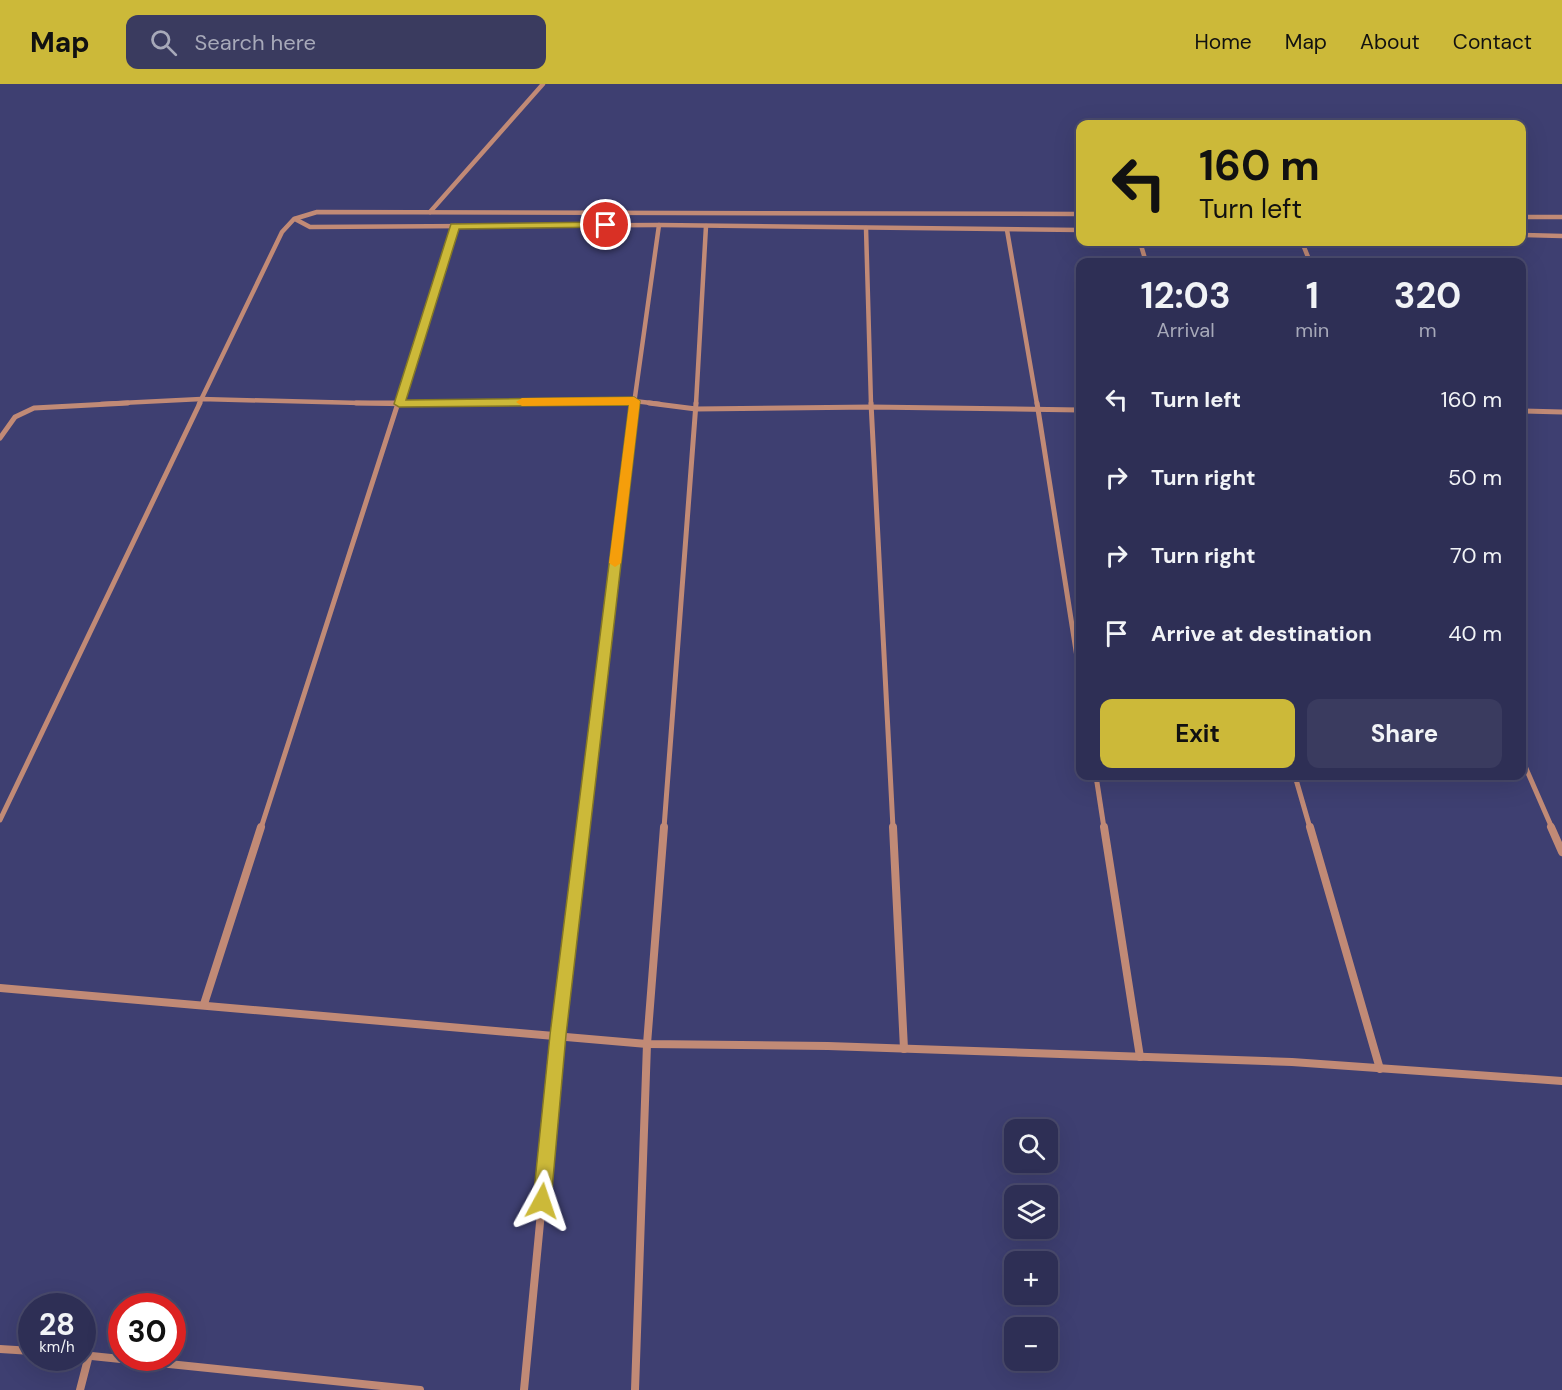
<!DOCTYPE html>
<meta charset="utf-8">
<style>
:root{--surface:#2e2f55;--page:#3a3b5f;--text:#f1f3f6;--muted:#a7a9b9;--line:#494a6c;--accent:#ccb939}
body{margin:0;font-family:"DM Sans",sans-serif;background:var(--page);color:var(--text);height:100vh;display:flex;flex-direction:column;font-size:22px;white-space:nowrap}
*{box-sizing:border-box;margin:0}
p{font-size:20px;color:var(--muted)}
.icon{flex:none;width:33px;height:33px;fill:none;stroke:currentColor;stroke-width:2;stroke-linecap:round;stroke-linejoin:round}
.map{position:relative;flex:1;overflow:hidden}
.details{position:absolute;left:1076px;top:174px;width:450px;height:522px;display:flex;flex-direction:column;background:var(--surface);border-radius:12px;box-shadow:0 6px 24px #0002,0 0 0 2px var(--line)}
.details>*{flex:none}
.top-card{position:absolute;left:1076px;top:36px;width:450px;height:126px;border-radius:12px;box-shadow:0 6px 24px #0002,0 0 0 2px var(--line);background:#ccb939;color:#111;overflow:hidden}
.fabs{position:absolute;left:1004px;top:1035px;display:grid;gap:12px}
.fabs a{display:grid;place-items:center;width:54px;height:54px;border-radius:12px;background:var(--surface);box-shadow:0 6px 24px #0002,0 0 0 2px var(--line);font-size:30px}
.speed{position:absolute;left:18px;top:1209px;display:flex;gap:12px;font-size:30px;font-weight:700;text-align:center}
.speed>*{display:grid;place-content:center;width:78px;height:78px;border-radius:50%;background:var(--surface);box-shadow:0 6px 24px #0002,0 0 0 2px var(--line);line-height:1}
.speed small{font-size:15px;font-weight:400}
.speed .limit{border:9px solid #d22;background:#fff;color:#111}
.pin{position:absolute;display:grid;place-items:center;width:51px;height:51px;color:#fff;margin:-26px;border:3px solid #fff;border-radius:50%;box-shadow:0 2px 6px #0007}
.me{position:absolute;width:66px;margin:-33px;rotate:5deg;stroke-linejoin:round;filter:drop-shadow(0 0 4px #0008)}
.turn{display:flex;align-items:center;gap:21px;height:126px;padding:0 24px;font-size:27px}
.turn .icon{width:78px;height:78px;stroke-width:2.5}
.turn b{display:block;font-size:42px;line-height:51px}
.eta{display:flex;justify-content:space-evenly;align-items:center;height:102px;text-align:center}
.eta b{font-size:36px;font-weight:700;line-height:42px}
.primary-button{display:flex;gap:12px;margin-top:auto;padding:12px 24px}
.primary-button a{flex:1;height:69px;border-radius:12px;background:var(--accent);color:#111;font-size:24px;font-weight:700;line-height:69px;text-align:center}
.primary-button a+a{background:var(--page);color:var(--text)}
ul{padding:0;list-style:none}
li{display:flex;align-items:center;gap:18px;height:78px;padding:0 24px}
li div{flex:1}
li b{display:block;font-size:22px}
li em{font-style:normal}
header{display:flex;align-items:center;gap:36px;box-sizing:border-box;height:84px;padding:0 30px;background:var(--accent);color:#111}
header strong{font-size:28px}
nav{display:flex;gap:33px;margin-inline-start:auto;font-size:21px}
.search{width:420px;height:54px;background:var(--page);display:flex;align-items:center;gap:15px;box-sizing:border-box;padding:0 21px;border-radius:12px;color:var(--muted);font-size:22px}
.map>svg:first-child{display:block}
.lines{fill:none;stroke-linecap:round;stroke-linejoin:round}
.street-far2{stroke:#c18a76;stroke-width:4.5}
.street-far1{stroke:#c18a76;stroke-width:5}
.street{stroke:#c18a76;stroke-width:8}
.route{fill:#ccb939;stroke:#857825;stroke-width:1.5}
.slow{fill:#f59e0b}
</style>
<header>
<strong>Map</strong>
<div class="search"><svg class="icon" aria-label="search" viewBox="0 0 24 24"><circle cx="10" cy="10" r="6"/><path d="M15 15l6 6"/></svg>Search here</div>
<nav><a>Home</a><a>Map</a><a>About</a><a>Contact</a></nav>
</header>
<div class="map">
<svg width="1562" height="1306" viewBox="0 0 1562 1306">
<rect width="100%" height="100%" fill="#3e3f71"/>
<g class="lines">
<g class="street-far2">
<polyline points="430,128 543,0"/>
<polyline points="1521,133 1562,133"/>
<polyline points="295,135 310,143 659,141 1080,146"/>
<polyline points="866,144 871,320"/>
<polyline points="1007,146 1037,320"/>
<polyline points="1521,151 1562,152"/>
<polyline points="1140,158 1146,178"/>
<polyline points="1302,158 1310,178"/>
<polyline points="101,320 201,315 399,320 634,317 660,320"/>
<polyline points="199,320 282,148 294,135 317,128 1080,130"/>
<polyline points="397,320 455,142"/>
<polyline points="634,320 659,141"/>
<polyline points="696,320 706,142"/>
</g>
<g class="street-far1">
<polyline points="356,319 484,319"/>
<polyline points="649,319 696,325 871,323 1080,326"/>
<polyline points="871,319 893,744"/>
<polyline points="1037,319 1080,592"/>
<polyline points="1521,327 1562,328"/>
<polyline points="0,354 15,333 34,324 128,319"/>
<polyline points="1521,673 1552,744"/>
<polyline points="1096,692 1104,744"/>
<polyline points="1295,692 1310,744"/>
<polyline points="0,736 200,319"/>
<polyline points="261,744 398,319"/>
<polyline points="583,744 634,319"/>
<polyline points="664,744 696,319"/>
</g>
<g class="street">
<polyline points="893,743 904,965"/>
<polyline points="1104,743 1140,973"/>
<polyline points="1310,743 1380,985"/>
<polyline points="1551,743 1562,768"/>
<polyline points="0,904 647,960 828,962 1292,978 1562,997"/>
<polyline points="204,920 261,743"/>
<polyline points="0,1265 32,1267"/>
<polyline points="82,1271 420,1306"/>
<polyline points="80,1306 89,1271"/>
<polyline points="524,1306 558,951 583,743"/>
<polyline points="635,1306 647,960 664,743"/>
</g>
</g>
<polygon class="route" points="606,138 610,139 610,143 459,145 406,316 634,313 640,317 566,951 551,1117 548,1123 542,1126 536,1123 533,1117 550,951 629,321 399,323 394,320 451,140"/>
<polygon class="slow" points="634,313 640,317 621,479 615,483 609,479 629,321 522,322 516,318 522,314"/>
</svg>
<div class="fabs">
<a><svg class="icon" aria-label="search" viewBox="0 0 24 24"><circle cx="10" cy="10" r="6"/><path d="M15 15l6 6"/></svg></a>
<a><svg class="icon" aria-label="layers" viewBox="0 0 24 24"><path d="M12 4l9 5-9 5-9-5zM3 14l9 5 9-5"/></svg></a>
<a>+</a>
<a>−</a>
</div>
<div class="speed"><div>28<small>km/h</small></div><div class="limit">30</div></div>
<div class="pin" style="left:606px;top:141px;background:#d93025"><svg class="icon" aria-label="arrive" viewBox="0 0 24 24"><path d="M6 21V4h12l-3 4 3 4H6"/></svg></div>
<svg class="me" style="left:542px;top:1117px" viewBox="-20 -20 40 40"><path d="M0-17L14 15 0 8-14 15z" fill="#ccb939" stroke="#fff" stroke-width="4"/></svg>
<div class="top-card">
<div class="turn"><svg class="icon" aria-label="left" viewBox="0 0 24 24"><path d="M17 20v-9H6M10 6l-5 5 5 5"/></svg><div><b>160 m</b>Turn left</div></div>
</div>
<section class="details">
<div class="eta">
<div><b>12:03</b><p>Arrival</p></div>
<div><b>1</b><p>min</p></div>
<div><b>320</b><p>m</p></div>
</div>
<ul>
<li><svg class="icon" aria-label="left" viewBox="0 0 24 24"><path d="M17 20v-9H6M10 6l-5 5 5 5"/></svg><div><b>Turn left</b></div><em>160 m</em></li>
<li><svg class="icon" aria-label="right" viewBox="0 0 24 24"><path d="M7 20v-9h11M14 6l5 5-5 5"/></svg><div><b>Turn right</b></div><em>50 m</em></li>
<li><svg class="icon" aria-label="right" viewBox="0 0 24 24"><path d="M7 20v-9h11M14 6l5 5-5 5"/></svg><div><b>Turn right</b></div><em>70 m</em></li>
<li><svg class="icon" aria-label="arrive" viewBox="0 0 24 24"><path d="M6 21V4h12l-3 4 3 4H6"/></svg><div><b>Arrive at destination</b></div><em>40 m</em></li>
</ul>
<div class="primary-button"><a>Exit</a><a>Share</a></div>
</section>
</div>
